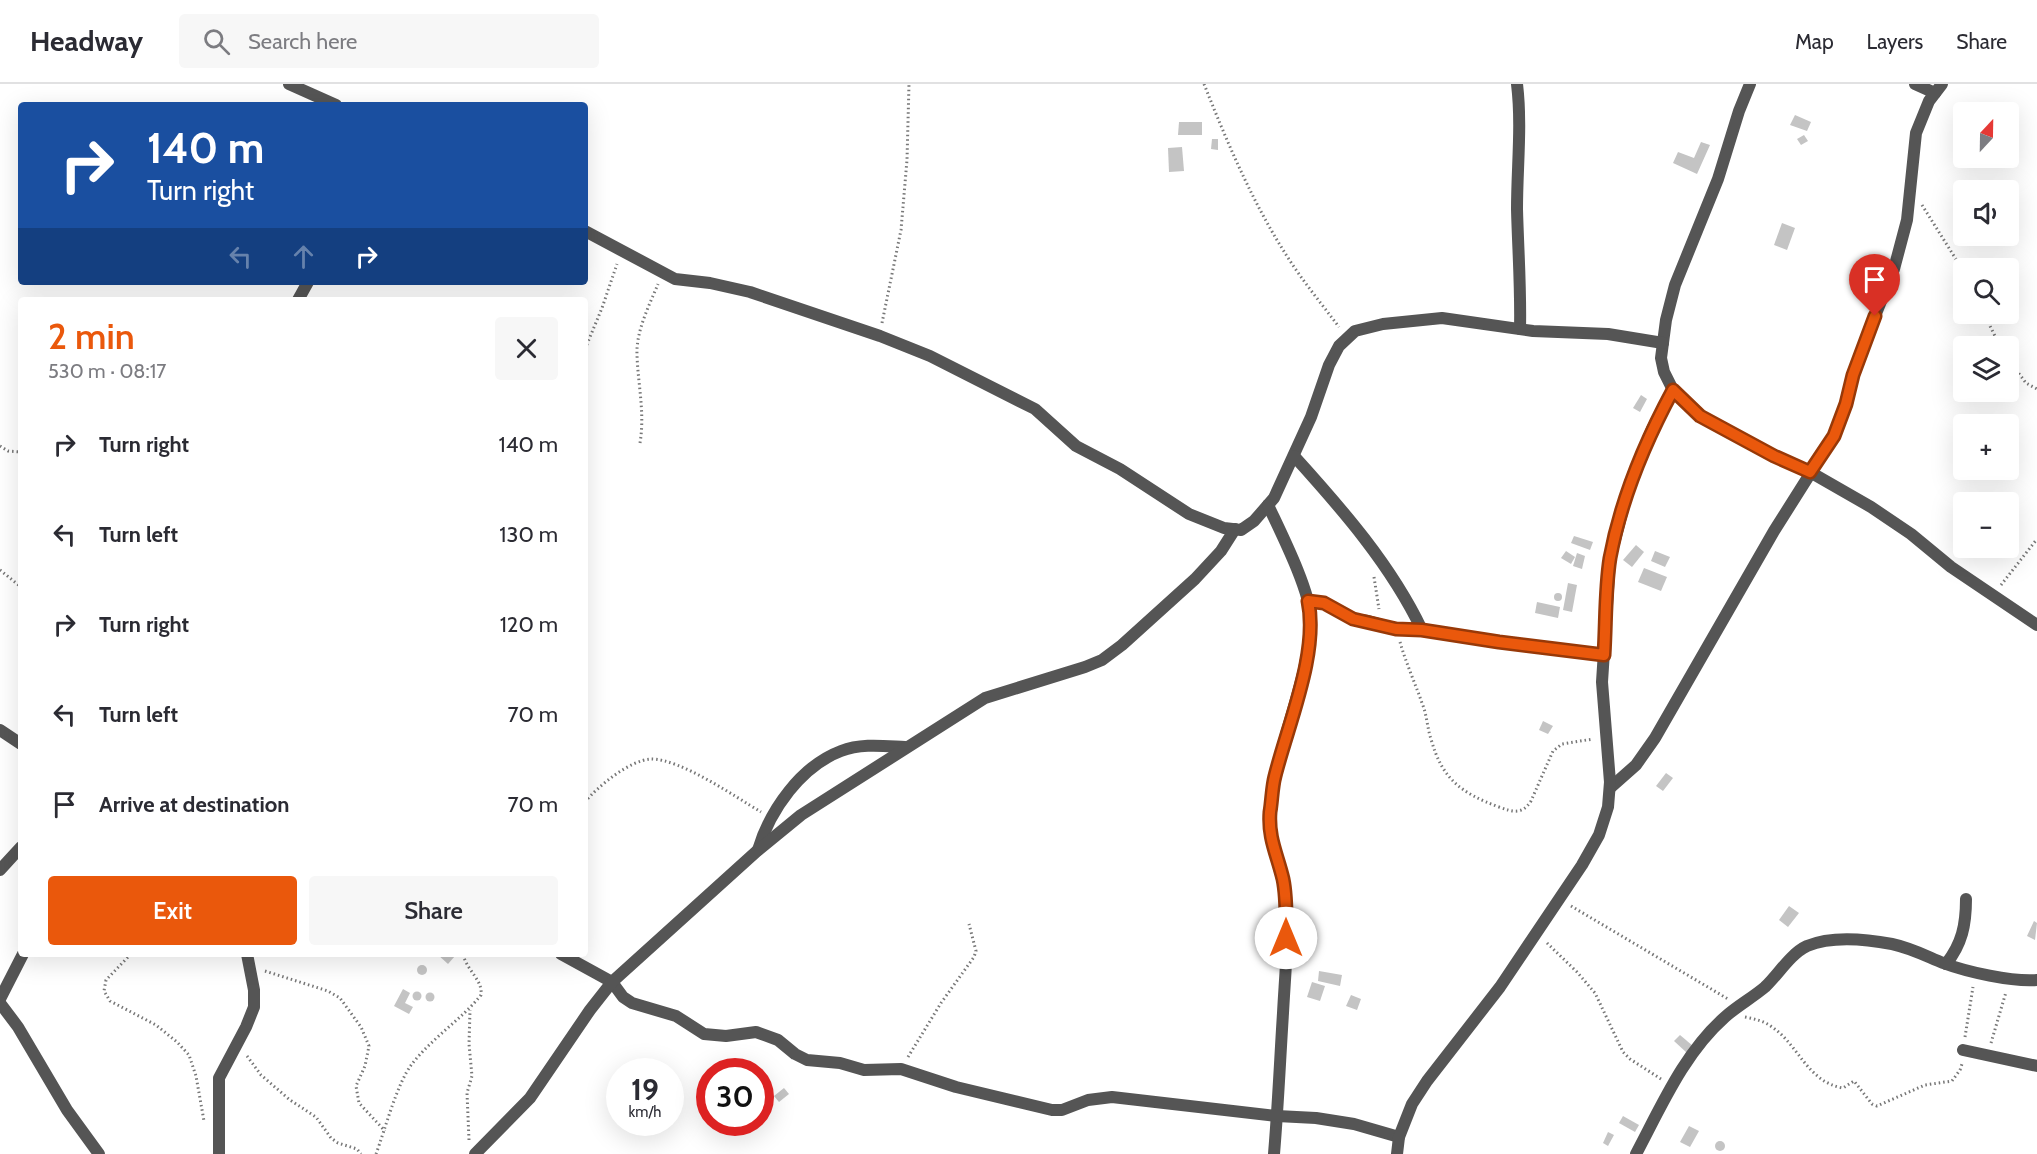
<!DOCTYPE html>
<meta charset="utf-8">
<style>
:root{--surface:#fff;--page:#f7f7f7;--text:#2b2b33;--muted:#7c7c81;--line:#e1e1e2;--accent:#ea580c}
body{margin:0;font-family:Cabin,sans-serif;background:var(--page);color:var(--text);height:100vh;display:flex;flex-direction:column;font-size:22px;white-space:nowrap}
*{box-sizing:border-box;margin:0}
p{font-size:20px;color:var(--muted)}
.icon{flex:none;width:33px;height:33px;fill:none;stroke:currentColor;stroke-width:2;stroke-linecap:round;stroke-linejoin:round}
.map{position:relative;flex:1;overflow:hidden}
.side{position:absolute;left:18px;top:213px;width:570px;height:660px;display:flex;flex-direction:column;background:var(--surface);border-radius:6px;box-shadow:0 6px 24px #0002}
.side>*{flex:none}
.top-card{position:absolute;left:18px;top:18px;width:570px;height:183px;border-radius:6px;box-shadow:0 6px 24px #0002;background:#1a4fa0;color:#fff;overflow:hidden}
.needle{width:39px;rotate:22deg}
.fabs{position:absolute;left:1953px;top:18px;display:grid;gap:12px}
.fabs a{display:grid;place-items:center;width:66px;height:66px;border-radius:6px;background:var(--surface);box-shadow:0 6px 24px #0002;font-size:30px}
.speed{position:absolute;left:606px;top:974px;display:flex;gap:12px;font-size:30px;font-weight:700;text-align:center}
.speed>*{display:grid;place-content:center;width:78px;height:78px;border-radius:50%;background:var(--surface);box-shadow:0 6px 24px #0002;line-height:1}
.speed small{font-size:15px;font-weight:400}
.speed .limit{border:9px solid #d22;background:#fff;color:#111}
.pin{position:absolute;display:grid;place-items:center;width:51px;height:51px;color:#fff;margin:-62px -26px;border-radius:50% 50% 50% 0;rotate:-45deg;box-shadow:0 0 6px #0007}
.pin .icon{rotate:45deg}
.me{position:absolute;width:66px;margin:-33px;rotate:0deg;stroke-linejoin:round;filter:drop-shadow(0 0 4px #0008)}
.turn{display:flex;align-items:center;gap:21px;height:126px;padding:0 30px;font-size:27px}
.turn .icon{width:78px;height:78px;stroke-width:2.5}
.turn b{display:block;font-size:42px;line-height:51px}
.lanes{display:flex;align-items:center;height:57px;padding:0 30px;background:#0003;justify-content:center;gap:30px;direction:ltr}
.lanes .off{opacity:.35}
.round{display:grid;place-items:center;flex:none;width:63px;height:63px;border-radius:6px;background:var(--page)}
.headline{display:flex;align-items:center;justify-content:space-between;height:102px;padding:0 30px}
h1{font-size:36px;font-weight:600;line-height:45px;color:var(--accent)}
.action{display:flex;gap:12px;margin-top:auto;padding:12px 30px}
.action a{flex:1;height:69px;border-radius:6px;background:var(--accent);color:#fff;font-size:24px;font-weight:600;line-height:69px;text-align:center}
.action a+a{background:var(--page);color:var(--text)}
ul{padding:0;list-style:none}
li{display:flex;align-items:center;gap:18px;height:90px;padding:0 30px}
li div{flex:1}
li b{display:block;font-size:22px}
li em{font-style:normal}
header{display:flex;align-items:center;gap:36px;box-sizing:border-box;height:84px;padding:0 30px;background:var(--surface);border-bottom:2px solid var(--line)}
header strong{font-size:28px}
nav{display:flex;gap:33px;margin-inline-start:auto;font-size:21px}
.search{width:420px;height:54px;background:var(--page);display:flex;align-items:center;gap:15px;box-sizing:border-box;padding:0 21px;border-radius:6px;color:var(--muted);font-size:22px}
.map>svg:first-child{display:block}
.building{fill:#c4c4c4}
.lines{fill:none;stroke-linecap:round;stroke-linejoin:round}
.path{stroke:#777;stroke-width:3;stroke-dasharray:1.5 3;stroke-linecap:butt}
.street{stroke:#555;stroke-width:12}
.route-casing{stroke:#983908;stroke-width:15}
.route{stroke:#ea580c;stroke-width:10}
</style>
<header>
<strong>Headway</strong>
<div class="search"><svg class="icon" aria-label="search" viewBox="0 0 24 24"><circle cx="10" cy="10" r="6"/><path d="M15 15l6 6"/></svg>Search here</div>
<nav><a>Map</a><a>Layers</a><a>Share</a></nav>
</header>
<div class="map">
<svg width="2037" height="1070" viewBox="0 0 2037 1070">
<rect width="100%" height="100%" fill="#fff"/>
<g class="building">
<polygon points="1795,31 1811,38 1807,47 1790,41"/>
<polygon points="1179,38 1202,38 1202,51 1178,51"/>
<polygon points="1804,51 1808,57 1801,61 1797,55"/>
<polygon points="1212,55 1218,55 1218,66 1211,65"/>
<polygon points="1701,58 1710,61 1697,90 1673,79 1678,68 1694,74"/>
<polygon points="1182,63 1184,87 1169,88 1168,64"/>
<polygon points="1782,139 1795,144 1787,166 1774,161"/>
<polygon points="1641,311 1647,315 1640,328 1633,324"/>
<polygon points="1574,452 1593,458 1590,466 1571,459"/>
<polygon points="1636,461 1644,468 1632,483 1623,476"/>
<polygon points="1566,467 1575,473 1571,480 1561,474"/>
<polygon points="1655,467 1670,473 1665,483 1651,477"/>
<polygon points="1577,469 1585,472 1582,485 1573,482"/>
<polygon points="1644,484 1667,493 1661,507 1638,498"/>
<polygon points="1568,499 1577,501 1572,528 1563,526"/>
<circle cx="1558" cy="513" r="4"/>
<polygon points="1537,518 1560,523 1558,534 1535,529"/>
<polygon points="1543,637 1553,642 1548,650 1539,646"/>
<polygon points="1666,689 1673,694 1663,707 1656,702"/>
<polygon points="1789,822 1799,829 1788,843 1779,836"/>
<polygon points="2034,837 2037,839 2035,856 2027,852"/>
<polygon points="437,870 453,870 455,872 448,880"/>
<circle cx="422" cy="886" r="5"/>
<polygon points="1319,887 1342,891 1340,902 1318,897"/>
<polygon points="1312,898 1325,902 1320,917 1307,913"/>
<polygon points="403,905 410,909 405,919 413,923 409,930 394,922"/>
<circle cx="417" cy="912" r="4.5"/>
<circle cx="430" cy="913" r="4.5"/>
<polygon points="1351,911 1361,915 1357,926 1346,922"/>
<polygon points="1680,951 1693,962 1687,969 1674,957"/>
<polygon points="784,1004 789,1010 779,1018 774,1012"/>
<polygon points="1623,1032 1639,1041 1635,1048 1619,1039"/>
<polygon points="1689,1042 1699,1047 1690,1063 1680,1058"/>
<polygon points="1608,1048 1614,1051 1608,1062 1603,1059"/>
<circle cx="1720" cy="1062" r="5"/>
</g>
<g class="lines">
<g class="path">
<path d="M1204,0C1227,58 1252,117 1285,169C1301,195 1321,219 1339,243"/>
<polyline points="1922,121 1964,188"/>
<polyline points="1984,230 2000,262"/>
<polyline points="882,239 901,146 907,76 909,0"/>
<polyline points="585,265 602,224 617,180"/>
<polyline points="2008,275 2026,299 2037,305"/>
<path d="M640,359C645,329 638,301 637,271C636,247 649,222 658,200"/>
<polyline points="0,362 8,367 21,368"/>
<polyline points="0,486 21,503"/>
<polyline points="1374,493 1379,525"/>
<polyline points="2001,501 2037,455"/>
<path d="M1400,558C1406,579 1415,599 1422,619C1427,631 1427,643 1431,655C1442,695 1461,709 1499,723C1513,728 1522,731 1531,717L1553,667L1562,660L1593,655"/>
<path d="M585,718C598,702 630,676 651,675C681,675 734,712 761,728"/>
<polyline points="1571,822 1728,915"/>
<polyline points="1547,859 1577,888 1595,909 1623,968 1630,975 1661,995"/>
<polyline points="131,870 106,896 104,907 110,917 156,941 177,958 189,971 196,992 204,1037"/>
<polyline points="265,887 328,907 340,914 361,943 369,962 365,982 356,1002 359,1019 385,1047"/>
<path d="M1745,933C1755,935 1764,937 1772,943C1799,961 1807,998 1843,1004L1854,997L1872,1020L1877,1022L1925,1001L1952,997L1960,986L1962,980"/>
<polyline points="1965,953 1973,903"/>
<polyline points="1991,959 2006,908"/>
<polyline points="247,972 261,991 290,1016 316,1033 331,1054 338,1059 357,1065 361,1070"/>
<polyline points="908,973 941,919 974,873 976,867 969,840"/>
<polyline points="469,1056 467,1009 472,992 469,960 470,926"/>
<path d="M376,1070C385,1046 397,999 412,980C432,954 461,936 481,911C483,896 467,887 463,870"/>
</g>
<g class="street">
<polyline points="289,0 336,21"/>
<path d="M1517,0C1522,41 1517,83 1517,125C1518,165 1521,205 1520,245"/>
<polyline points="1750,0 1739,27 1718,95 1675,201 1666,236 1661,274 1664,288 1673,306 1700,332 1774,372 1810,388 1871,423 1911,450 1951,483 2037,541"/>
<polyline points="1915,0 1935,9"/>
<polyline points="585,147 675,195 710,199 750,208 880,252 930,272 1035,325 1076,362 1120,385 1189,430 1224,444 1241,446 1254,437 1274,414 1311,333 1329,281 1339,262 1355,247 1383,240 1442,234 1533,247 1608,250 1663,259"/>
<polyline points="298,216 308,198"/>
<path d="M1294,372C1342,425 1391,481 1422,546"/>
<path d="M1268,421C1281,449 1310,506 1311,535C1312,552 1307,569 1304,585C1293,633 1273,681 1270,731C1268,761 1283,786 1286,815C1289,853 1285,891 1283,929C1280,976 1278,1023 1274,1070"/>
<polyline points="1308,517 1324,519 1353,535 1368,537 1396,545 1422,546 1499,558 1604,571"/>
<polyline points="0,646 21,660"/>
<polyline points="1610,704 1636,681 1655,654 1774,447 1834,352 1847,320 1853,291 1875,232 1894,185 1907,136 1916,49 1929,17 1942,0"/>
<path d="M758,766C770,726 801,682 841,667C861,659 884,662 905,663"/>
<polyline points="0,786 21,763"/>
<polyline points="561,870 612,898 623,913 632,919 676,932 704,950 726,952 756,948 778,956 795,970 807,976 840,979 864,986 901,985 956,1003 1052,1026 1062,1026 1088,1016 1112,1013 1277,1032 1316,1034 1354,1040 1399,1053"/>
<path d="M1946,880C1962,860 1966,841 1966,815"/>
<polyline points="0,915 23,870"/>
<polyline points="0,919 18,943 67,1026 99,1070"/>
<polyline points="1963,966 2037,982"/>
<polyline points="219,1070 219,994 246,943 254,923 254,906 247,870"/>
<polyline points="475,1070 530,1014 590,926 612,898 757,767 801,731 985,614 1085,583 1102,576 1122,561 1195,495 1221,467 1235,445"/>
<polyline points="1397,1070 1399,1053 1412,1020 1427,997 1500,903 1582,781 1599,751 1608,723 1610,698 1602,598 1610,475 1629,402 1652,345 1673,306"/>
<path d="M1636,1070C1661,1023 1684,969 1725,933C1737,922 1752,914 1765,903C1778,891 1790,870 1807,862C1833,851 1866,855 1892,860C1911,864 1926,872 1943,879C1967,888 2012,898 2037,896"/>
</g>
</g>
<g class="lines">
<defs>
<path id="route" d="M1286,854C1286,835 1287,814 1283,795C1277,770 1268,754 1270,728C1272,716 1272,703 1275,692C1288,640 1319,569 1308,517L1324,519L1353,535L1396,545L1422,546L1499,558L1604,571C1606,539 1605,505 1610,474C1621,415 1645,358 1673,306L1700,332L1774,372L1810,388L1834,352L1846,320L1853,291L1875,232"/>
</defs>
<use href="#route" class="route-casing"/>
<use href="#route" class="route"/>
</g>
</svg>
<div class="fabs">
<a><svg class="needle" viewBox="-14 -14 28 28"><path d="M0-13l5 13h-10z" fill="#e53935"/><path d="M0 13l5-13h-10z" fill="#7c7c81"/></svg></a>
<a><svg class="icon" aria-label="sound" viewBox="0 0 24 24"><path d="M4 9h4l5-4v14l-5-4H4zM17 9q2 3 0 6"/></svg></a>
<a><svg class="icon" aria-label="search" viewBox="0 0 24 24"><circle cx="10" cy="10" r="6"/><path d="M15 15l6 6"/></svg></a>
<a><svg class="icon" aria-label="layers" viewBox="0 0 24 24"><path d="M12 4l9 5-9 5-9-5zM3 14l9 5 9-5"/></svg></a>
<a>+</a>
<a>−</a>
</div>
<div class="speed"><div>19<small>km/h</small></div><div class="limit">30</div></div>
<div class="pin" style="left:1875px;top:232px;background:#d93025"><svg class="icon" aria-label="arrive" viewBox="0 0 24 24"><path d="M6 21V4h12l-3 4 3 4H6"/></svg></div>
<svg class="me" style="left:1286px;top:854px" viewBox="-20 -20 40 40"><circle r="19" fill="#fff"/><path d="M0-13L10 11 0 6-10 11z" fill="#ea580c"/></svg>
<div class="top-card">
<div class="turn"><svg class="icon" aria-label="right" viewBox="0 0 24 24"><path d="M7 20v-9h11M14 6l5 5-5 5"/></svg><div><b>140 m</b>Turn right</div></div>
<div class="lanes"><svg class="icon off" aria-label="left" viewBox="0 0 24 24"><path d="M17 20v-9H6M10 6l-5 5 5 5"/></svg><svg class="icon off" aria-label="ahead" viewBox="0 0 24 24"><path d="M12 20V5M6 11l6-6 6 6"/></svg><svg class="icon" aria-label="right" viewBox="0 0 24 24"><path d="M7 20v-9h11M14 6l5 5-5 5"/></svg></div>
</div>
<section class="side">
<div class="headline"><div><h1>2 min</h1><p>530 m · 08:17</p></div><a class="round"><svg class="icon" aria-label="close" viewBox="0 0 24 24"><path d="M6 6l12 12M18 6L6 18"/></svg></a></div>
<ul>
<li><svg class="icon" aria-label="right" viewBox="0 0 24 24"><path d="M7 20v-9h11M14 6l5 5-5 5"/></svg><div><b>Turn right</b></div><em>140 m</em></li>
<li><svg class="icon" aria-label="left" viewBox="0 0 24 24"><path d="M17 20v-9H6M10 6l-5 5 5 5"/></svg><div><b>Turn left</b></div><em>130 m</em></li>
<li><svg class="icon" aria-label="right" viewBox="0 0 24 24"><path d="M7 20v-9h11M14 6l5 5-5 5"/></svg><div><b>Turn right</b></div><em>120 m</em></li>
<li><svg class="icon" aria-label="left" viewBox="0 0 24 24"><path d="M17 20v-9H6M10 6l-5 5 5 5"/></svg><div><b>Turn left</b></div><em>70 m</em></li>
<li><svg class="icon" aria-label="arrive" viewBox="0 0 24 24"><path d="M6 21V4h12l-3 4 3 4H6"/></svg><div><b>Arrive at destination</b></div><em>70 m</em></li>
</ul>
<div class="action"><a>Exit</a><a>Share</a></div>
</section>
</div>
